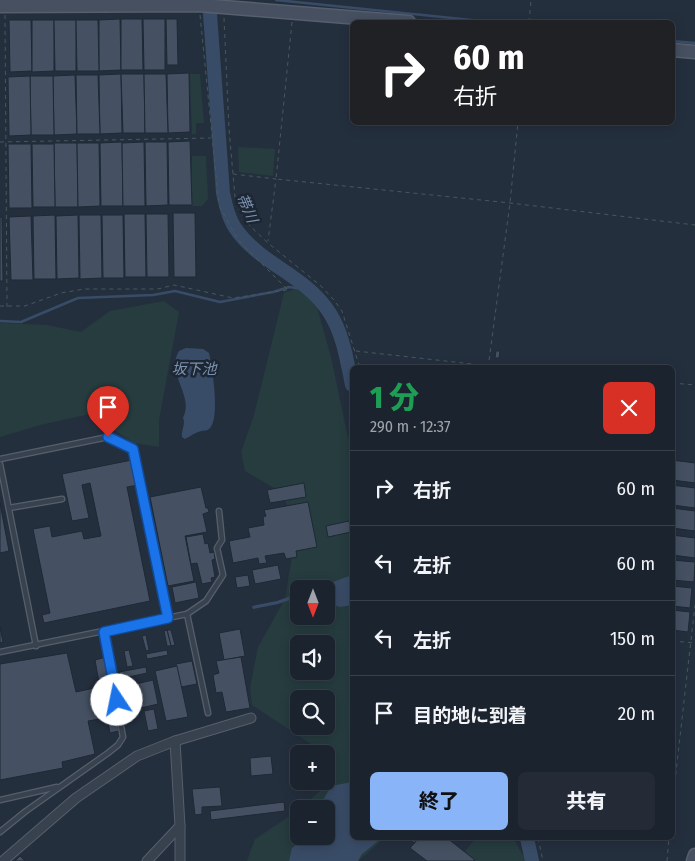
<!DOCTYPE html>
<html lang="ja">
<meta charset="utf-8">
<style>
:root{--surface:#1b232e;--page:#242b36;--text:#f1f3f6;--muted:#a0a4aa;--line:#39404a;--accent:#8ab4f8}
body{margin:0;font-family:"Fira Sans Condensed","Noto Sans JP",sans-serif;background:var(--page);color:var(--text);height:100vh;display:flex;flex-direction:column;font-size:19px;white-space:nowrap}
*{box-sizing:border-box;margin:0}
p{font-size:16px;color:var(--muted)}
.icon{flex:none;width:28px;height:28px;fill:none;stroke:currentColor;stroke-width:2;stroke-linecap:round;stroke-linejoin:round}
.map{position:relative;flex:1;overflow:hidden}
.sheet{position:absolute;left:350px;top:365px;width:325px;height:475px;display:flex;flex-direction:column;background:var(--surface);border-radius:8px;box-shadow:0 2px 12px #0003,0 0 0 1px var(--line)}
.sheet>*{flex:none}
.banner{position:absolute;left:350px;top:20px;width:325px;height:105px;border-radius:8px;box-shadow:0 2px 12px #0003,0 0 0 1px var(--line);background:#202124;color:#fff;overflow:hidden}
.needle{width:32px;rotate:180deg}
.buttons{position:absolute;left:290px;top:580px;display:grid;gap:10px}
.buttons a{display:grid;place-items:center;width:45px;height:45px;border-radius:8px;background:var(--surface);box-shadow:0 2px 12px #0003,0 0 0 1px var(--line);font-size:25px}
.pin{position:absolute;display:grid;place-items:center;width:42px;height:42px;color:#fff;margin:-51px -21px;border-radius:50% 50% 50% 0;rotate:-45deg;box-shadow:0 0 5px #0007}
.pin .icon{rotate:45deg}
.me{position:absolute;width:55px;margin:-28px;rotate:349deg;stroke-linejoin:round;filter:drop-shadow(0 0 4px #0008)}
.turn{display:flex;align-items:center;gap:18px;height:105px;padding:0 20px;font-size:22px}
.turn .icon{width:65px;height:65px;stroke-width:2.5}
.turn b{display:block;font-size:35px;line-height:42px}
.round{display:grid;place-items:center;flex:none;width:52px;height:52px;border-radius:8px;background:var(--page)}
.summary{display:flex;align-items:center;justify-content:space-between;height:85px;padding:0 20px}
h1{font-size:30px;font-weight:800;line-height:38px;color:#1e9e55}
.primary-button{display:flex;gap:10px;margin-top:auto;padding:10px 20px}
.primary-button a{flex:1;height:58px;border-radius:8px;background:var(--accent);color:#111;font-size:20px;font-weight:800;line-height:58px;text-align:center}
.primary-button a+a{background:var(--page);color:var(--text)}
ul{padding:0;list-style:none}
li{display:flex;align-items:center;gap:15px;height:75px;padding:0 20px;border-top:1px solid var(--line)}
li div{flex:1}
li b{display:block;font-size:19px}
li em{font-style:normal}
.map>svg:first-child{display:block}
.green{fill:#263c3f;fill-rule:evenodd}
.water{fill:#394c67}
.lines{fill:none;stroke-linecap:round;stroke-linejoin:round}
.stream{stroke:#394c67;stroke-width:2.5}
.river{stroke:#394c67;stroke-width:14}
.building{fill:#455162;stroke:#1f2835}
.lane-casing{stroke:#565f6c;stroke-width:7}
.street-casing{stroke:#565f6c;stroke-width:11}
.secondary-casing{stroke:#565f6c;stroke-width:15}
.path{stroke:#44595c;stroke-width:1;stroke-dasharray:4 4;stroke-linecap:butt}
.lane{stroke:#38414e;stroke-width:4.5}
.street{stroke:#38414e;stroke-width:9}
.secondary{stroke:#465061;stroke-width:12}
.route-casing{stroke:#114b97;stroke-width:12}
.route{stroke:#1a73e8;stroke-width:9}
.labels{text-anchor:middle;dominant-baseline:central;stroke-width:5;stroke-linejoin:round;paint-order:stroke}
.water-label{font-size:15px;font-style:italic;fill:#7c92b1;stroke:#1d2633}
</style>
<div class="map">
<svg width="695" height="861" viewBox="0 0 695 861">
<rect width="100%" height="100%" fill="#242f3e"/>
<g class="green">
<polygon points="190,74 200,74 204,123 196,123 196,134 192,134"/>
<polygon points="238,147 275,149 273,176 239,172"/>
<polygon points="192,156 206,156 208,199 202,206 192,206"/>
<path d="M300,287L315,300L331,357L347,433L352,452V838H385L358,861H247L255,839L299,810V836H326V809H300L334,778L326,754L252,705L250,688L258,647L285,599L297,526L281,492L245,471L241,452L254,415L284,293ZM299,589H326V616H299ZM299,644H326V671H299ZM299,699H326V726H299Z"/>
<polygon points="164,301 179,312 159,420 159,447 134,443 90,414 40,425 0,437 0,323 47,325 81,332 110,311"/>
<polygon points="476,838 513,838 526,861 462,861 466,850"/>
</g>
<g class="water">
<path d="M186,348L203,349L209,353C212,367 221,420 209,429C207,431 205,430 202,431C195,432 191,436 185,439L182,437C181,430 186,424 183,418C195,396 165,373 179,351Z"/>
<polygon points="352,575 352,605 340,607 326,603 326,589 299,589 299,597 278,604 253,609 252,606 277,601 288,597 297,588 322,586"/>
<polygon points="352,782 352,838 382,838 362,854 358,861 289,861 292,848 296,845 302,846 311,836 326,836 326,809 318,809 330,788 336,785"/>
</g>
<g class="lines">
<g class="stream">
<polyline points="276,0 491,22"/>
<polyline points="672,41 695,43"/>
<polyline points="0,321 21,322 78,298 153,295 175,291 220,302 273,292 289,287 310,290"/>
</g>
<g class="river">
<path d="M209,0L223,193C226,206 229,221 238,232C263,265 307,277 329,312C343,333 347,361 352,385"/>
<polyline points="527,838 532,861"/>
</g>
</g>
<g class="building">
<polygon points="120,19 121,70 99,71 99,20"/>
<polygon points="121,19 142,19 143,70 121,70"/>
<polygon points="143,19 165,19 165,70 144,70"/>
<polygon points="166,19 177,19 178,65 167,65"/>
<polygon points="9,20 31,20 32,71 10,72"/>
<polygon points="32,20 54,20 54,71 32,72"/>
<polygon points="54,20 76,20 76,71 55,71"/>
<polygon points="76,20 98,20 99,71 77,71"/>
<polygon points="189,73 190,132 168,133 167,74"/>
<polygon points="121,74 122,133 100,134 99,75"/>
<polygon points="121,74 144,74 145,133 123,133"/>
<polygon points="144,74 166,74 168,133 145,133"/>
<polygon points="75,75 77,134 54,135 53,76"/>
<polygon points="76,75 98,75 100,134 77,134"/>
<polygon points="30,76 53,76 54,135 31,135"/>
<polygon points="30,76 31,135 9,136 8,77"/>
<polygon points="190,141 192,205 169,205 168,142"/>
<polygon points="122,142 123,206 101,206 100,143"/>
<polygon points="144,142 145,206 123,206 122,143"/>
<polygon points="145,142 167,142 168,205 146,206"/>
<polygon points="54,143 77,143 78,207 55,207"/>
<polygon points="77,143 99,143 100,206 78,207"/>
<polygon points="8,144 31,144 32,208 9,208"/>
<polygon points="32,144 54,144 55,207 33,207"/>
<polygon points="173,213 195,213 196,277 174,277"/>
<polygon points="124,214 145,214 146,277 125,277"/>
<polygon points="146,214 168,214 169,277 147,277"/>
<polygon points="55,215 56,279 34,279 33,216"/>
<polygon points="78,215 79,278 57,279 56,216"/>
<polygon points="79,215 101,215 102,278 80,279"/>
<polygon points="102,215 123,215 124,278 103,278"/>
<polygon points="31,216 33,280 11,280 9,217"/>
<polygon points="0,217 2,217 3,281 0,281"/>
<polygon points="496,351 500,351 499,358 495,358"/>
<polygon points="132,460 138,485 127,487 150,601 44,623 42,615 50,613 33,529 50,526 52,537 82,531 84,539 101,536 90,483 82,485 89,518 72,521 62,474"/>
<polygon points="672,460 695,463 695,483 672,480"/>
<polygon points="304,483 306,497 270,503 267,490"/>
<polygon points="672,485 695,488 695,508 672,505"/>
<polygon points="201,487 206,508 208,508 209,512 203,514 207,532 185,536 194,581 168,586 150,497"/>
<polygon points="308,502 317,547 296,551 297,557 286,559 284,553 265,556 267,563 259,564 258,558 233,563 229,541 250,537 248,528 264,525 263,517 266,516 264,510"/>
<polygon points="0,503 9,551 0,553"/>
<polygon points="672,508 695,511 695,531 672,528"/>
<polygon points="349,521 351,532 328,537 326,526"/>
<polygon points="203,534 205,544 208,543 210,553 214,552 215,559 212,560 215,577 211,578 212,582 202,584 197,563 191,564 186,537"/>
<polygon points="672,535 695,538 695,558 672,555"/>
<polygon points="672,560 695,562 694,582 672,580"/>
<polygon points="278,565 281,579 255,584 252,570"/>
<polygon points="248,575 250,586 237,588 235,577"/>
<polygon points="196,582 199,598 175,603 172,587"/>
<polygon points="672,586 692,588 690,608 672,606"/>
<polygon points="672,610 690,612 688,632 672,630"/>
<polygon points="0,627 3,642 0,643"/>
<polygon points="240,629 245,656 224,660 219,633"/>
<polygon points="167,630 171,630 175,645 171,646"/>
<polygon points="167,630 171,646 167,646 164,631"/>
<polygon points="146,635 149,650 146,651 142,636"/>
<polygon points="129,650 133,666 127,667 124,651"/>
<polygon points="167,650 168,655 147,659 146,654"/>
<polygon points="67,653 76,692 99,687 105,718 88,721 95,754 62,762 63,768 0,780 0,664"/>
<polygon points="106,657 114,698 102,700 95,660"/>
<polygon points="241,657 250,708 226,712 222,692 216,693 213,675 219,673 216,661"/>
<polygon points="192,661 197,684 181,687 176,664"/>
<polygon points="177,666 188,717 166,721 155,671"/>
<polygon points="146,667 147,673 120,679 119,672"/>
<polygon points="153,680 158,704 141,708 136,684"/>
<polygon points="154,709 158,729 148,731 144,711"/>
<polygon points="115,716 119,731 110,733 107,718"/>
<polygon points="271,756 273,774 251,776 250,758"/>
<polygon points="220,787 222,806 202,807 202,814 195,815 192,789"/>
<polygon points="284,802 285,811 211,820 210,811"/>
<polygon points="410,838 418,838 414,843 409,839"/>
<polygon points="419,838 447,838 475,860 473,861 427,861 410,848"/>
<polygon points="20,856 25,861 15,861"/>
</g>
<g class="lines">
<defs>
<g id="lane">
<polyline points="0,459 108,437 133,449 168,618"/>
<polyline points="0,464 36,646"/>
<polyline points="9,508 62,499"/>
<polyline points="187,614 208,713"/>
<polyline points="0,652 187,614 206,601 223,575 217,548 222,540 219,511"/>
<polyline points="0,800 57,787"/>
<polyline points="0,832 26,811 108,753 118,745 123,737 104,632"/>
</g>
<g id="street">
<polyline points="175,741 180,826 180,861"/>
<polyline points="3,861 76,798 137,756 175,741 251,718"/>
<polyline points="147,861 180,826"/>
</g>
<g id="secondary">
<polyline points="0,6 199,5 409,22"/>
<polyline points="672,50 695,52"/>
<polyline points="693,861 695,855"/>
</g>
</defs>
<use href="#lane" class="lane-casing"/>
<use href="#street" class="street-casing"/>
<use href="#secondary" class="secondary-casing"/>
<g class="path">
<polyline points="5,15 7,307"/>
<polyline points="200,15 219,205 238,240 288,290"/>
<polyline points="224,18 229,129 235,197 242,214 250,226 268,243 321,286 333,299 342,311 360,368"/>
<polyline points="292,22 276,179 510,203 695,225"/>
<polyline points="529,22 531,0"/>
<polyline points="0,142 211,138"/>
<polyline points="233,174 276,179 268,241"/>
<polyline points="0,306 25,306 61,293 84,289 158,289 174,285 233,298 287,290"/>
<polyline points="356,351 508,368"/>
<polyline points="488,368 510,203 518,122"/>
<polyline points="672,383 695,385"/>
<polyline points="672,641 695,643"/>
<polyline points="672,807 695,605"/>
<polyline points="538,838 543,861"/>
<polyline points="667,861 669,838"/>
</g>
<use href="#lane" class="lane"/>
<use href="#street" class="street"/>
<use href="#secondary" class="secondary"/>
</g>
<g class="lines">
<defs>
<polyline id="route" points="108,437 133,449 168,618 104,632 117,700"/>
</defs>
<use href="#route" class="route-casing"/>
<use href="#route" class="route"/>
</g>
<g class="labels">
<g class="water-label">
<text transform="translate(247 208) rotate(67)">帯川</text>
<text x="194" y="369">坂下池</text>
</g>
</g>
</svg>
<div class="buttons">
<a><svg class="needle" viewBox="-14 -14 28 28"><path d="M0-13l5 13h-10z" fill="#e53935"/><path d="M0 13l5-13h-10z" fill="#a0a4aa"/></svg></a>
<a><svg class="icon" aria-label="sound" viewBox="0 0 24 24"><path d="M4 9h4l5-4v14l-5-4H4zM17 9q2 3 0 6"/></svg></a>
<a><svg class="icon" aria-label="search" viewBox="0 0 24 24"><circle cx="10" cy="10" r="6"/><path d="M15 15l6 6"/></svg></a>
<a>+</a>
<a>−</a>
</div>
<div class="pin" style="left:108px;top:437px;background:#d93025"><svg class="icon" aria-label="arrive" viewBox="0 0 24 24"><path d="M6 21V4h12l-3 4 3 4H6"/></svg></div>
<svg class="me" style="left:117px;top:700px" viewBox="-20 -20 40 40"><circle r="19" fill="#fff"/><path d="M0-13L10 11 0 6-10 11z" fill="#1a73e8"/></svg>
<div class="banner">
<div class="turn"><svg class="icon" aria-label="right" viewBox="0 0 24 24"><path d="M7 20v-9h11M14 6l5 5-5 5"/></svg><div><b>60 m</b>右折</div></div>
</div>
<section class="sheet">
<div class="summary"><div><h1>1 分</h1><p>290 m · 12:37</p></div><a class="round" style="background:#d93025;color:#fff"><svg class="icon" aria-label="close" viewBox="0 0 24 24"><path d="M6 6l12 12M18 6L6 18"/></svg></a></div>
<ul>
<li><svg class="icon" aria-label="right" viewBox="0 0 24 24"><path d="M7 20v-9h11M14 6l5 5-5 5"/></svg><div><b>右折</b></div><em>60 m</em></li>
<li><svg class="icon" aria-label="left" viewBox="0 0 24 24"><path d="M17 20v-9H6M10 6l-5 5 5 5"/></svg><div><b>左折</b></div><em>60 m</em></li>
<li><svg class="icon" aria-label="left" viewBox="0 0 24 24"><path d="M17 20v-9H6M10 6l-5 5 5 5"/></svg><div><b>左折</b></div><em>150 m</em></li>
<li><svg class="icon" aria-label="arrive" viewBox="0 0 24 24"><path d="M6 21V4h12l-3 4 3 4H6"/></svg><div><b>目的地に到着</b></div><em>20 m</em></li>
</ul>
<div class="primary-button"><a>終了</a><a>共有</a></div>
</section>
</div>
